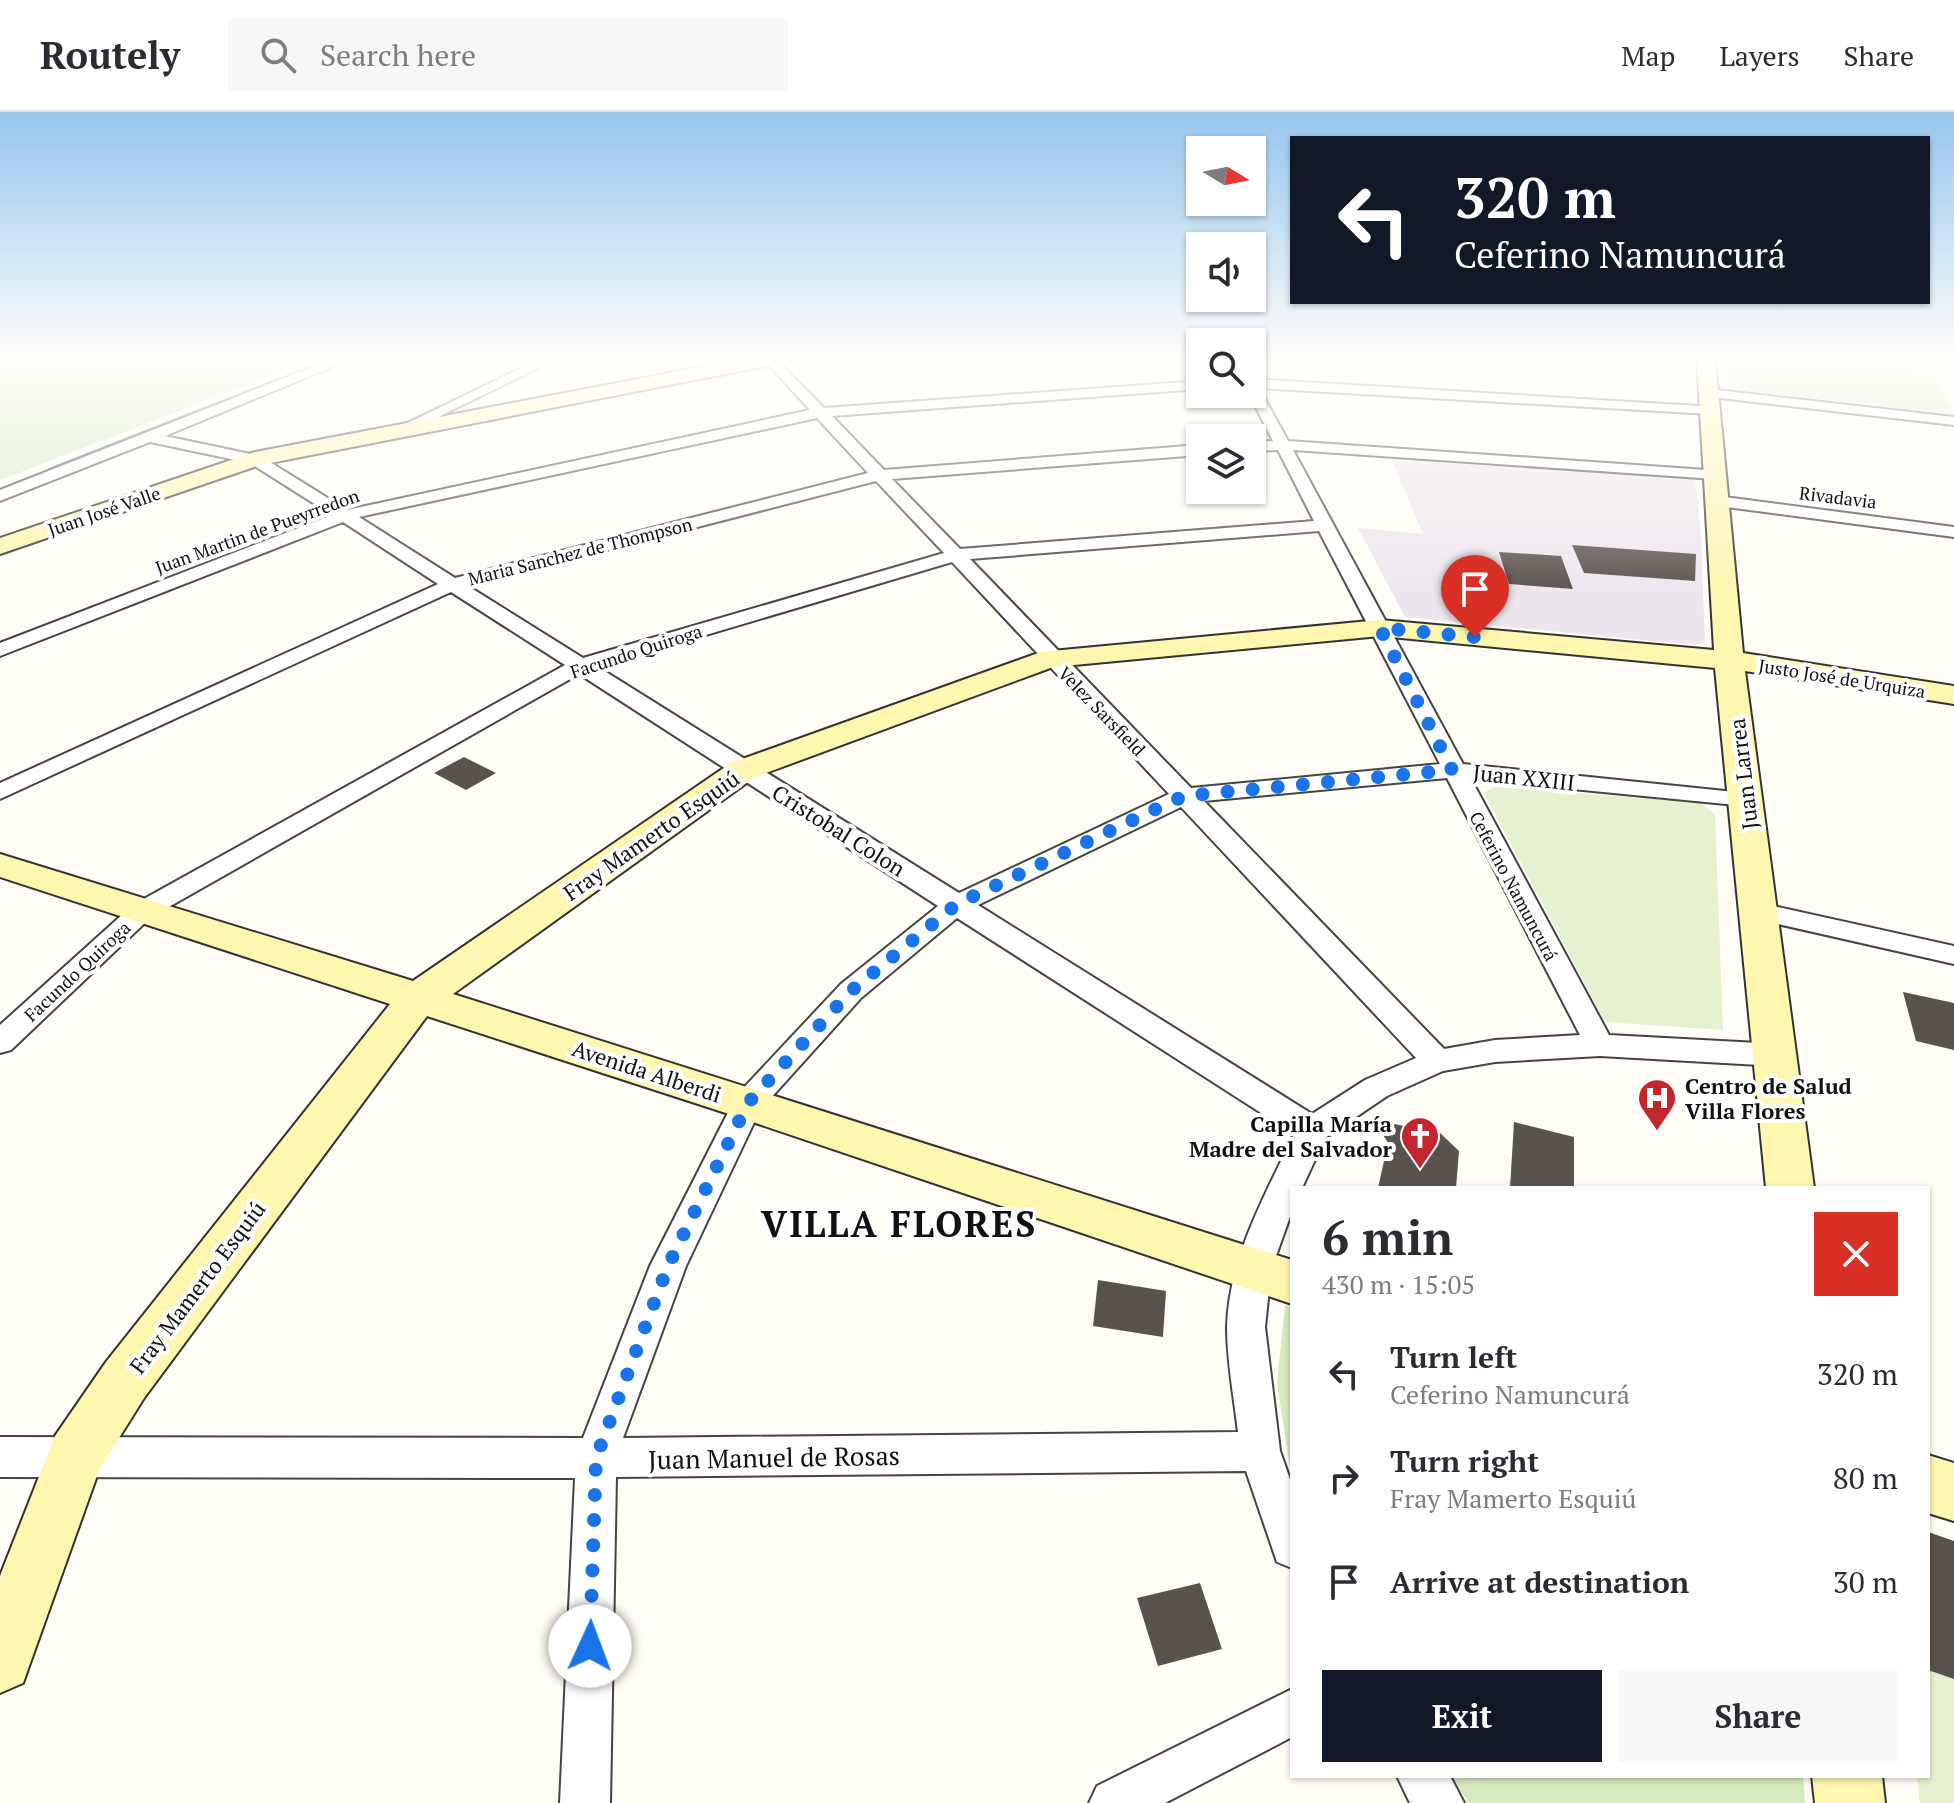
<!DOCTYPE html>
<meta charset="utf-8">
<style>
:root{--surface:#fff;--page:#f7f7f7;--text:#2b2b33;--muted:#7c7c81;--line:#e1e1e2;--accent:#111827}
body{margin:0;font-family:"PT Serif",serif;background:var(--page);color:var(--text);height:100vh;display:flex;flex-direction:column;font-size:30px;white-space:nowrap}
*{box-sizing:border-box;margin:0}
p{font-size:26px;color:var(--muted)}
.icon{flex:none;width:44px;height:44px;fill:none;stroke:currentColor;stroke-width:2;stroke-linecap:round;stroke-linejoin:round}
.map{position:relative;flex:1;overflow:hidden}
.drawer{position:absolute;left:1290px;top:1074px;width:640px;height:592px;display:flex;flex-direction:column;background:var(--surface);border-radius:0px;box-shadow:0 2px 6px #0004}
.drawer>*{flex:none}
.top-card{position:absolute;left:1290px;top:24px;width:640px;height:168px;border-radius:0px;box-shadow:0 2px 6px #0004;background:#111827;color:#fff;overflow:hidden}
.needle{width:52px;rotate:100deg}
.buttons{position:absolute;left:1186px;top:24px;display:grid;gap:16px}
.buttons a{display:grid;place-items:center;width:80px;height:80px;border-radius:0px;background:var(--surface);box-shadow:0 2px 6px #0004;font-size:40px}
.pin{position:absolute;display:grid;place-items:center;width:68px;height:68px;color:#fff;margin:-82px -34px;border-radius:50% 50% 50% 0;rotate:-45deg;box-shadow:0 0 8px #0007}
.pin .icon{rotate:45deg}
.me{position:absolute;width:88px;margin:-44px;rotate:2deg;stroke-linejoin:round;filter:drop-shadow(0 0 6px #0008)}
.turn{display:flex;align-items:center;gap:28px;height:168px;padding:0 32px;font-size:36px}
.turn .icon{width:104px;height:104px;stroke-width:2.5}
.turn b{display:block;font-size:56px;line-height:68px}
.round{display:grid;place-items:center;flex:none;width:84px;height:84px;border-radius:0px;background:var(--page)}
.overview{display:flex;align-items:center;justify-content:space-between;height:136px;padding:0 32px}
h1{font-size:48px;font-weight:600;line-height:60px}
.primary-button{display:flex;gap:16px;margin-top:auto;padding:16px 32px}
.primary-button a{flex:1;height:92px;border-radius:0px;background:var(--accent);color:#fff;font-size:32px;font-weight:600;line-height:92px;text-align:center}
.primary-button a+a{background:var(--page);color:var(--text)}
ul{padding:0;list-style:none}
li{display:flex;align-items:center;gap:24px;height:104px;padding:0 32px}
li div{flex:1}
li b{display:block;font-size:30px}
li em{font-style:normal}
header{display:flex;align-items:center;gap:48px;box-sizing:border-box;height:112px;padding:0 40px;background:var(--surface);border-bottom:2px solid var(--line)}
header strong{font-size:38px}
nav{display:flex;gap:44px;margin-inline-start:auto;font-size:28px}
.search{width:560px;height:72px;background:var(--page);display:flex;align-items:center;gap:20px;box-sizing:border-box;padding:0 28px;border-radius:0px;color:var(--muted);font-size:30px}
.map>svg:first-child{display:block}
.industrial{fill:#eee6ef}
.green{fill:#d5ebbd}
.pitch{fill:#e6f2cf}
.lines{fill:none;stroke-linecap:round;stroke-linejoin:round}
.stream{stroke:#3f96cf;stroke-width:5}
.building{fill:#5a524d}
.street-casing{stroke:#444;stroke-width:4}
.secondary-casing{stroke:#333;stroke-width:4}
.street{fill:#fff;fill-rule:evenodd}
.secondary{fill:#fff6b0;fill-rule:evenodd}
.route{stroke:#1a73e8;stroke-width:14;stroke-dasharray:0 25.2}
.labels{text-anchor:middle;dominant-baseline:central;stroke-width:8;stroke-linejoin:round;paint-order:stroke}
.far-street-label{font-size:18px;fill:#111;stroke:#fff}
.street-label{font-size:22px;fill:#111;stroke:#fff}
.poi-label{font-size:22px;font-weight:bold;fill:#111;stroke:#fff;text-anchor:start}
.near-street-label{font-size:26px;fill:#111;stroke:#fff}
.near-district-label{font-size:36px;font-weight:bold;letter-spacing:2px;fill:#111;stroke:#fff}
</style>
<header>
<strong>Routely</strong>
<div class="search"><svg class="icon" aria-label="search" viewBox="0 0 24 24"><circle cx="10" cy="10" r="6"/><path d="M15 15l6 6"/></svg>Search here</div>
<nav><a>Map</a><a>Layers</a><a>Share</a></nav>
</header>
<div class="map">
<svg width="1954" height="1691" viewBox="0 0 1954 1691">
<rect width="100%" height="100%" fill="#fffdf5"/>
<polygon class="industrial" points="1392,348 1695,367 1701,423 1705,530 1695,533 1405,505 1358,416 1423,422"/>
<g class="green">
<polygon points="0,247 314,247 0,368"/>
<polygon points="1724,247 1793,247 1934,262 1954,302 1729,277"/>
<polygon points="1285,1193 1292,1195 1292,1370 1277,1271"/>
<polygon points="1450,1664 1803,1664 1805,1691 1469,1691"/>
</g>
<g class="pitch">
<polygon points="1793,247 1926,247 1934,262"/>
<polygon points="1494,675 1699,690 1715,702 1723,918 1605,910 1484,681"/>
<polygon points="1928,1420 1954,1429 1954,1691 1920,1691 1917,1664 1928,1664"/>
</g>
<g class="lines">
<polyline class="stream" points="50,358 333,247"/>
</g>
<g class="building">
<polygon points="1572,433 1696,442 1695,469 1584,461"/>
<polygon points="1499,440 1561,444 1573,477 1509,472"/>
<polygon points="464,645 496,661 466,678 434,661"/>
<polygon points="1903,880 1954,891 1954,938 1916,929"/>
<polygon points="1374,1008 1440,1021 1459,1039 1456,1076 1378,1076 1388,1031"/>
<polygon points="1514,1010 1574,1025 1574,1076 1510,1076"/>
<polygon points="1098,1168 1166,1179 1163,1225 1093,1214"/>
<polygon points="1928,1420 1954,1429 1954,1567 1928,1558"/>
<polygon points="1200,1471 1222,1537 1158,1554 1137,1486"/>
</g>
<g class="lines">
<defs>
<g id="street">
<path d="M333,247H351L165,324L260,344L347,398L810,298L763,247H776L824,296L1200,269V277L832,304L884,358L1200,333V343L892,367L960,437L1314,409L1278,338L1252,339V329H1273L1249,282H1252V267L1715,295V301L1710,302L1259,276L1288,329L1721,359L1723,362L1715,367L1293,338L1463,652L1754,682L1758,687L1754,692L1746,694L1471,667L1609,923L1777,932L1788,935L1792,943L1788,951L1777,954L1600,944L1495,950L1443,959L1387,984L1325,1026L1302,1076H1292V1099L1271,1158L1265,1215L1280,1339L1292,1373V1456L1277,1450L1246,1359L616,1365L610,1691H560L575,1366L0,1365V1325L583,1326L650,1154L737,983L841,872L938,794L579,562L151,805L11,938L0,941V913L133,793L565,553L451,480L0,687V671L438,472L343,410L0,544V531L332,403L250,351L150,330L0,389V378ZM817,306L868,361L455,466L359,405ZM876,369L944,441L583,546L468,474ZM1319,419L1440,652L1191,676L970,447ZM952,450L1169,682L959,781L598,555ZM1447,666L1580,923L1495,928L1444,937L1204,689ZM1181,695L1416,946L1365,968L1312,1002L978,793ZM957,806L1294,1022C1265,1084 1229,1145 1227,1215C1227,1249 1234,1286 1238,1320L623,1326L686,1154L760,998L861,886Z"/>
<polygon points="540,247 557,247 403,322 393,322 391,319"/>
<polygon points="1708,277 1954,305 1954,313 1703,284 1701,281"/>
<polygon points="1717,384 1954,415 1954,425 1711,393 1709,389 1711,385"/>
<polygon points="1760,791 1954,834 1954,852 1751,806 1747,800 1751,794"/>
<polygon points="1292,1577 1292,1625 1165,1691 1089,1691 1097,1674"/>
<polygon points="1397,1664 1450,1664 1464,1691 1410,1691"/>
</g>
<g id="secondary">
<polygon points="743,247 781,247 772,253 260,353 0,442 0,426 255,340"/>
<polygon points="1697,247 1715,247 1743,541 1954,574 1954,592 1745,559 1814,1076 1766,1076 1715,556 1380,524 1053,555 755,665 453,882 1292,1148 1292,1192 732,1003 427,904 144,1286 99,1358 23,1571 0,1581 0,1464 55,1324 106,1250 390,892 0,765 0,742 413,869 731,651 1041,540 1380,508 1714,538"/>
<polygon points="1928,1343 1954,1351 1954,1409 1928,1401"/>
<polygon points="1812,1664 1882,1664 1885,1691 1815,1691"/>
</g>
</defs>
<use href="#street" class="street-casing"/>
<use href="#secondary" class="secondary-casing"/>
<use href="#street" class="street"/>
<use href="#secondary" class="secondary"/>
</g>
<linearGradient id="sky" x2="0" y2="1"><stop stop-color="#95c6ee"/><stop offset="0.51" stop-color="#fffefa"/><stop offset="1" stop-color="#fffefa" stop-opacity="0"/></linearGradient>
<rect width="1954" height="484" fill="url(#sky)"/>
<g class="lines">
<polyline class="route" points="590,1534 596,1346 668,1154 748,991 851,879 957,792 1156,697 1184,684 1452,658 1380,516 1475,525"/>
</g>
<defs>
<symbol id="hospital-pin" viewBox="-11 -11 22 30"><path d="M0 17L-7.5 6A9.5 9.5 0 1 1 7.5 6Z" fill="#c4262e" stroke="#fff"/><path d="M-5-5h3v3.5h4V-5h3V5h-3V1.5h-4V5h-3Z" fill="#fff"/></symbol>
<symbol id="church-pin" viewBox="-11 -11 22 30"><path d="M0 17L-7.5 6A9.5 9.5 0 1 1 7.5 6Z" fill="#c4262e" stroke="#fff"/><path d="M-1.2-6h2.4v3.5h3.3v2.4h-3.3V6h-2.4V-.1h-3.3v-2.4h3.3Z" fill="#fff"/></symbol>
</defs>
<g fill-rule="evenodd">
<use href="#hospital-pin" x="1635" y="964" width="44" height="60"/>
<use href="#church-pin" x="1398" y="1002" width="44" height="60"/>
</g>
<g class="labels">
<g class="far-street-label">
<text transform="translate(1838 385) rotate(7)">Rivadavia</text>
<text transform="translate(104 399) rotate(-19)">Juan José Valle</text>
<text transform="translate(257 419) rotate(-20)">Juan Martin de Pueyrredon</text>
<text transform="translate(580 439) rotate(-14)">Maria Sanchez de Thompson</text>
<text transform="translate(636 539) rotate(-18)">Facundo Quiroga</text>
<text transform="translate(1842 566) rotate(9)">Justo José de Urquiza</text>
<text transform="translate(1102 599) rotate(46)">Velez Sarsfield</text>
<text transform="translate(1514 774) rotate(62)">Ceferino Namuncurá</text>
<text transform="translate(77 859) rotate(-43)">Facundo Quiroga</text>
</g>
<g class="street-label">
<text transform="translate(1743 662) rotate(-97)">Juan Larrea</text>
<text transform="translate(1524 665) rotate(6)">Juan XXIII</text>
<text transform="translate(839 718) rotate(32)">Cristobal Colon</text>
<text transform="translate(651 723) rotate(-35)">Fray Mamerto Esquiú</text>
<text transform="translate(647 959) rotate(18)">Avenida Alberdi</text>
<text transform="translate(197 1175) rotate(-53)">Fray Mamerto Esquiú</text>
</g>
<g class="poi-label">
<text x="1685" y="973">Centro de Salud<tspan x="1685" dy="25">Villa Flores</tspan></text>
<text x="1392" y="1011" text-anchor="end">Capilla María<tspan x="1392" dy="25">Madre del Salvador</tspan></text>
</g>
<g class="near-street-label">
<text transform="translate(774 1345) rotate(-1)">Juan Manuel de Rosas</text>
</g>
<g class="near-district-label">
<text x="899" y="1111">VILLA FLORES</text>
</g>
</g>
</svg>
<div class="buttons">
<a><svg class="needle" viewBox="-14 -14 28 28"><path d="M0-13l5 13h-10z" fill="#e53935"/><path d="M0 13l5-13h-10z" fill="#7c7c81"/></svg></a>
<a><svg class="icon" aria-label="sound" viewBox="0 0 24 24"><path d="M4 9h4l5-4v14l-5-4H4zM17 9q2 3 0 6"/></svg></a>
<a><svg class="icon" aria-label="search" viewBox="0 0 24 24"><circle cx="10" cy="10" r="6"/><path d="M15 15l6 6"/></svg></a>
<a><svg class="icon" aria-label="layers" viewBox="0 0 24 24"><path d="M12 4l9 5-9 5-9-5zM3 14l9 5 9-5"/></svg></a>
</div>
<div class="pin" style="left:1475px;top:525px;background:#d93025"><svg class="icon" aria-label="arrive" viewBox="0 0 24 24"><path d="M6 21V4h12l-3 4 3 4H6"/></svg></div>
<svg class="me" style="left:590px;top:1534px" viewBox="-20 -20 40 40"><circle r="19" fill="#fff"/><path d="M0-13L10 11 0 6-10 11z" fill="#1a73e8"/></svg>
<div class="top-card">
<div class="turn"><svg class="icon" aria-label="left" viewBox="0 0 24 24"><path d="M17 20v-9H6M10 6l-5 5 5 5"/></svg><div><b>320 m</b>Ceferino Namuncurá</div></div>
</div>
<section class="drawer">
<div class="overview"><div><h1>6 min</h1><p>430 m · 15:05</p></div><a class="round" style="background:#d93025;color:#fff"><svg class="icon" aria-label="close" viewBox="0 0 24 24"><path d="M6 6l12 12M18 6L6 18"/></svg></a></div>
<ul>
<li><svg class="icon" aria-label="left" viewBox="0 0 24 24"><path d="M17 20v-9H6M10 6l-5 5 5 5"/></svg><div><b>Turn left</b><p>Ceferino Namuncurá</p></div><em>320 m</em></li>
<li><svg class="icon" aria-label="right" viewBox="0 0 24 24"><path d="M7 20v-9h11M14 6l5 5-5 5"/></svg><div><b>Turn right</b><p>Fray Mamerto Esquiú</p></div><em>80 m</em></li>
<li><svg class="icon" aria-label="arrive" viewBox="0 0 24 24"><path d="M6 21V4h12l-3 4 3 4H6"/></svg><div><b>Arrive at destination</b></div><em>30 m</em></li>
</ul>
<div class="primary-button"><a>Exit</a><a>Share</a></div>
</section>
</div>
